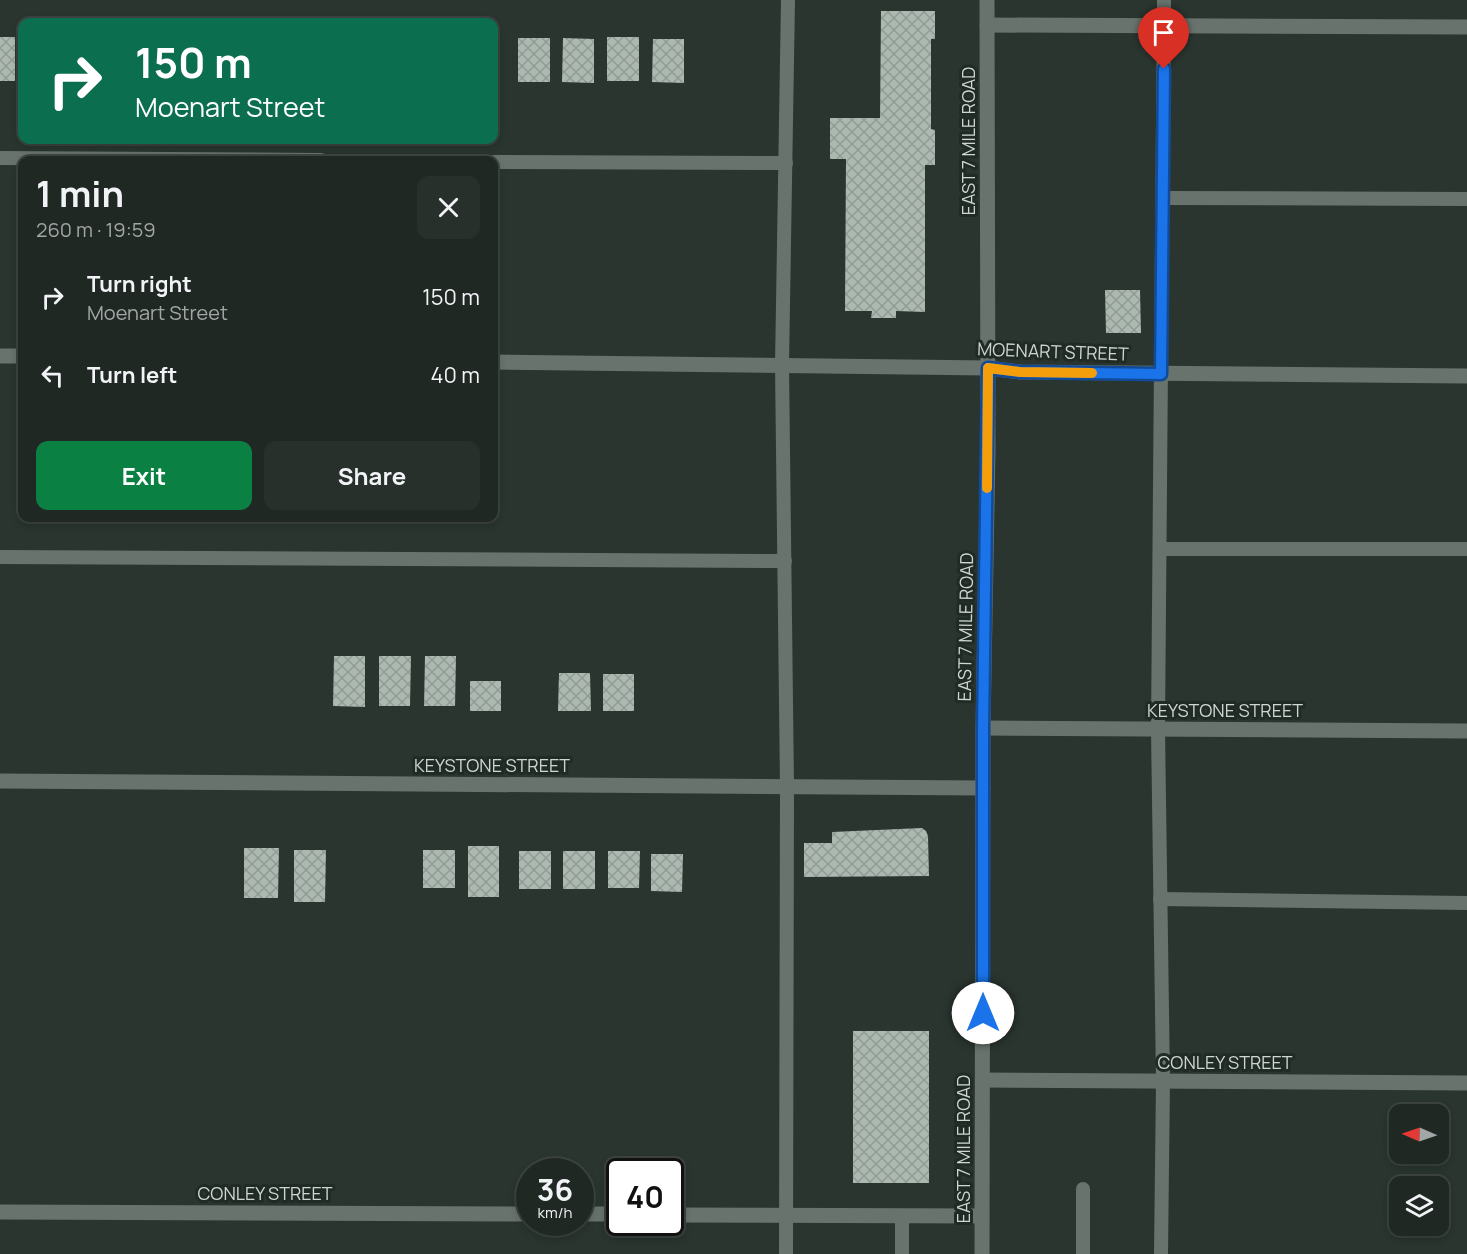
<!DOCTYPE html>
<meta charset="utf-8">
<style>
:root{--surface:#202823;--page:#28302b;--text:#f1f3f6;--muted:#a2a6a6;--line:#3d4441;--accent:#0b8043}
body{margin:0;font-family:Manrope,sans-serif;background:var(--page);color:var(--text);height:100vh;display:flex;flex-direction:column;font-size:22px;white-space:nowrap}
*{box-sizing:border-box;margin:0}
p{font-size:20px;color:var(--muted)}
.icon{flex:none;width:33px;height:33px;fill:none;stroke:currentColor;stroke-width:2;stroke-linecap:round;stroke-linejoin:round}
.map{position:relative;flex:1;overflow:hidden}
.sheet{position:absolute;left:18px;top:156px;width:480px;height:366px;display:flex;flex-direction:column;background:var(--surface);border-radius:12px;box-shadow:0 3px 9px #0003,0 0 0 2px var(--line)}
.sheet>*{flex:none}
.banner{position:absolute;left:18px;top:18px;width:480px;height:126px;border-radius:12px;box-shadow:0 3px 9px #0003,0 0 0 2px var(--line);background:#0b6e4f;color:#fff;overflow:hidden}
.needle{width:39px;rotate:272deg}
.buttons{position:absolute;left:1389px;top:1104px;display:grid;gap:12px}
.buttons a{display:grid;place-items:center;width:60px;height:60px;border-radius:12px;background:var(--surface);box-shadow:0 3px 9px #0003,0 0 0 2px var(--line);font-size:30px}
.speed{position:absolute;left:516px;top:1158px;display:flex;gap:12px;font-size:30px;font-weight:700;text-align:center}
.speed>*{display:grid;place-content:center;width:78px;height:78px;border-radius:50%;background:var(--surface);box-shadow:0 3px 9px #0003,0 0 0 2px var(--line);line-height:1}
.speed small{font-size:15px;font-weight:400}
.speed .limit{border:3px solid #111;border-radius:9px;background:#fff;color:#111}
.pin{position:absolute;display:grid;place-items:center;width:51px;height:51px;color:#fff;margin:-62px -26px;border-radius:50% 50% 50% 0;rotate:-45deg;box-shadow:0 0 6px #0007}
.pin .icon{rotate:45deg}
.me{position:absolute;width:66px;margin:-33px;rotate:0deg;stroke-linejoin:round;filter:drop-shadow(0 0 4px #0008)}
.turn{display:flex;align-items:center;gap:21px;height:126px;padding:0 18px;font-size:27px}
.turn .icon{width:78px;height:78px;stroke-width:2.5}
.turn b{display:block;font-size:42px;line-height:51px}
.round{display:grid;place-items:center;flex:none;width:63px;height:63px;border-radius:12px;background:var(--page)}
.head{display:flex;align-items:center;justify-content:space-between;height:102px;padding:0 18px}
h1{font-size:36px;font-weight:700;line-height:45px}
.cta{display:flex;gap:12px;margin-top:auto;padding:12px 18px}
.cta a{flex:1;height:69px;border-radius:12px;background:var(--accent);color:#fff;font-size:24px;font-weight:700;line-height:69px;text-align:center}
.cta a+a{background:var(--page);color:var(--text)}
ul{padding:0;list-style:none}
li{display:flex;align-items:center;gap:18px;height:78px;padding:0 18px}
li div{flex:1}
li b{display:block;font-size:22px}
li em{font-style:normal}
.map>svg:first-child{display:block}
.building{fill:url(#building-cross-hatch)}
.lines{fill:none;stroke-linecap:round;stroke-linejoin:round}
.service{stroke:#67736c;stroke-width:14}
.minor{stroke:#67736c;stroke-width:15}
.tertiary{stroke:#67736c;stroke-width:15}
.route-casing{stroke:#114b97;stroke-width:15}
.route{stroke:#1a73e8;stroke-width:10}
.slow{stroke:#f59e0b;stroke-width:10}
.labels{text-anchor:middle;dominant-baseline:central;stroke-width:6;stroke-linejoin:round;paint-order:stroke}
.street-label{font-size:18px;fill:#cfd5d1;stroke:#212b25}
</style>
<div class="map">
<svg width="1467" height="1254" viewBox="0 0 1467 1254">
<defs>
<pattern id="building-cross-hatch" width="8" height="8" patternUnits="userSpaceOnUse" patternTransform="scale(1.5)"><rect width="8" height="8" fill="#acb9b1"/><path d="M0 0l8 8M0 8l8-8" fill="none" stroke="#909b94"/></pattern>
</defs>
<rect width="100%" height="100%" fill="#2a352f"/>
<g class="building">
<polygon points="881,11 935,11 935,39 931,39 931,129 935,130 935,165 925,165 925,312 896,311 896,318 871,318 872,311 845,311 846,159 830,159 830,118 880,118"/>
<rect x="0" y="37" width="15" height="44"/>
<rect x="607" y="37" width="32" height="44"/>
<rect x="518" y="38" width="32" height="44"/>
<polygon points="563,38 594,39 594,83 562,82"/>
<polygon points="653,39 684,39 684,83 652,82"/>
<polygon points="1105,290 1140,290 1141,333 1106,333"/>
<polygon points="334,656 365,656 365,707 333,706"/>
<polygon points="379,656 411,656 410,706 379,706"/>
<polygon points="425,656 456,656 455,706 424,706"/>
<polygon points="559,673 590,673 591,711 558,711"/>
<rect x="603" y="674" width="31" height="37"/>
<rect x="470" y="681" width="31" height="30"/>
<polygon points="922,828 926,831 928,836 929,876 804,877 804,843 832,843 832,832"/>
<rect x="468" y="846" width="31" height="51"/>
<polygon points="244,848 279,848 278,898 244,898"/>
<polygon points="294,850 326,850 325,902 294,902"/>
<rect x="423" y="850" width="32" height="38"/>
<rect x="519" y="851" width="32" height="38"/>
<rect x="563" y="851" width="32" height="38"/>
<polygon points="608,851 640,851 639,888 608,888"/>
<polygon points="651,854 683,854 682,892 651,891"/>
<rect x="853" y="1031" width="76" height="152"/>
</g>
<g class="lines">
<g class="service">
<polyline points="0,158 321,160"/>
<polyline points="494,162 786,163"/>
<polyline points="1163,198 1467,199"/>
<polyline points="1160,549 1467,549"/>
<polyline points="0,557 785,561"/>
<polyline points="1160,899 1467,903"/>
<polyline points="786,1254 787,787 782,365 788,0"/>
<polyline points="902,1254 902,1216"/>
<polyline points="1083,1254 1083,1189"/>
<polyline points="1161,1254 1163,1081 1158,729 1164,0"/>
</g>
<g class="minor">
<polyline points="987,25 1467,27"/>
<polyline points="0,356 22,356"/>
<polyline points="494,362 988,368 1020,372 1467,376"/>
<polyline points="983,728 1467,731"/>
<polyline points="0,781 983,788"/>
<polyline points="983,1080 1467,1083"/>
<polyline points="0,1212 530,1214"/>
<polyline points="580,1214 620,1214"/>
<polyline points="670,1215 982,1216"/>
</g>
<polyline class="tertiary" points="982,1254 983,728 988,449 987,0"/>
</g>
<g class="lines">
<defs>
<polyline id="route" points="983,1013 983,729 988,368 1020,372 1161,374 1164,69"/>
</defs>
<use href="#route" class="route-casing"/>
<use href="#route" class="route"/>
<polyline class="slow" points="987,488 988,368 1020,372 1092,373"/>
</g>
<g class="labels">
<g class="street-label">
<text transform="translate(968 141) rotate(-90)">EAST 7 MILE ROAD</text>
<text transform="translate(1053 351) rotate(2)">MOENART STREET</text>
<text transform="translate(965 627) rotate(-89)">EAST 7 MILE ROAD</text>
<text x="1225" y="710">KEYSTONE STREET</text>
<text x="492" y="765">KEYSTONE STREET</text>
<text x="1225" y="1062">CONLEY STREET</text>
<text transform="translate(963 1149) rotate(-90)">EAST 7 MILE ROAD</text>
<text x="265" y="1193">CONLEY STREET</text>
</g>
</g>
</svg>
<div class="buttons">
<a><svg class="needle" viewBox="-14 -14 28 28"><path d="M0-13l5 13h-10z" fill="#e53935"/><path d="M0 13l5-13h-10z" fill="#a2a6a6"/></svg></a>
<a><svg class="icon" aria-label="layers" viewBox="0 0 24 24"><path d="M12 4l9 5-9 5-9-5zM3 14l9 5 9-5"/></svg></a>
</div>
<div class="speed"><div>36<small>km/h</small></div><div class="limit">40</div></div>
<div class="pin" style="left:1164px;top:69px;background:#d93025"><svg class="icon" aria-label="arrive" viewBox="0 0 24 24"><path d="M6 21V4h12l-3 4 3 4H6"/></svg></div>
<svg class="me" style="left:983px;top:1013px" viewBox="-20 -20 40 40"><circle r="19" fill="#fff"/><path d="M0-13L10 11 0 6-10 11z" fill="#1a73e8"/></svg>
<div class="banner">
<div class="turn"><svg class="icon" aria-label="right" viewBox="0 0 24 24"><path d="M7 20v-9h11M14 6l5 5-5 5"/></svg><div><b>150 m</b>Moenart Street</div></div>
</div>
<section class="sheet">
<div class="head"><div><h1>1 min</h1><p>260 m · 19:59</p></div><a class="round"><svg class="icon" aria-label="close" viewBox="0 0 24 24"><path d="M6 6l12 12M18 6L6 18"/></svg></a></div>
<ul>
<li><svg class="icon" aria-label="right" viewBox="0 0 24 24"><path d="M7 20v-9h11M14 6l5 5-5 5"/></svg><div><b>Turn right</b><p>Moenart Street</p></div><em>150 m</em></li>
<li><svg class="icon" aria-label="left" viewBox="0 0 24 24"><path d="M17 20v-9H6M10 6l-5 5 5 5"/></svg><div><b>Turn left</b></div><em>40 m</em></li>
</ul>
<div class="cta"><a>Exit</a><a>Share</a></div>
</section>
</div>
